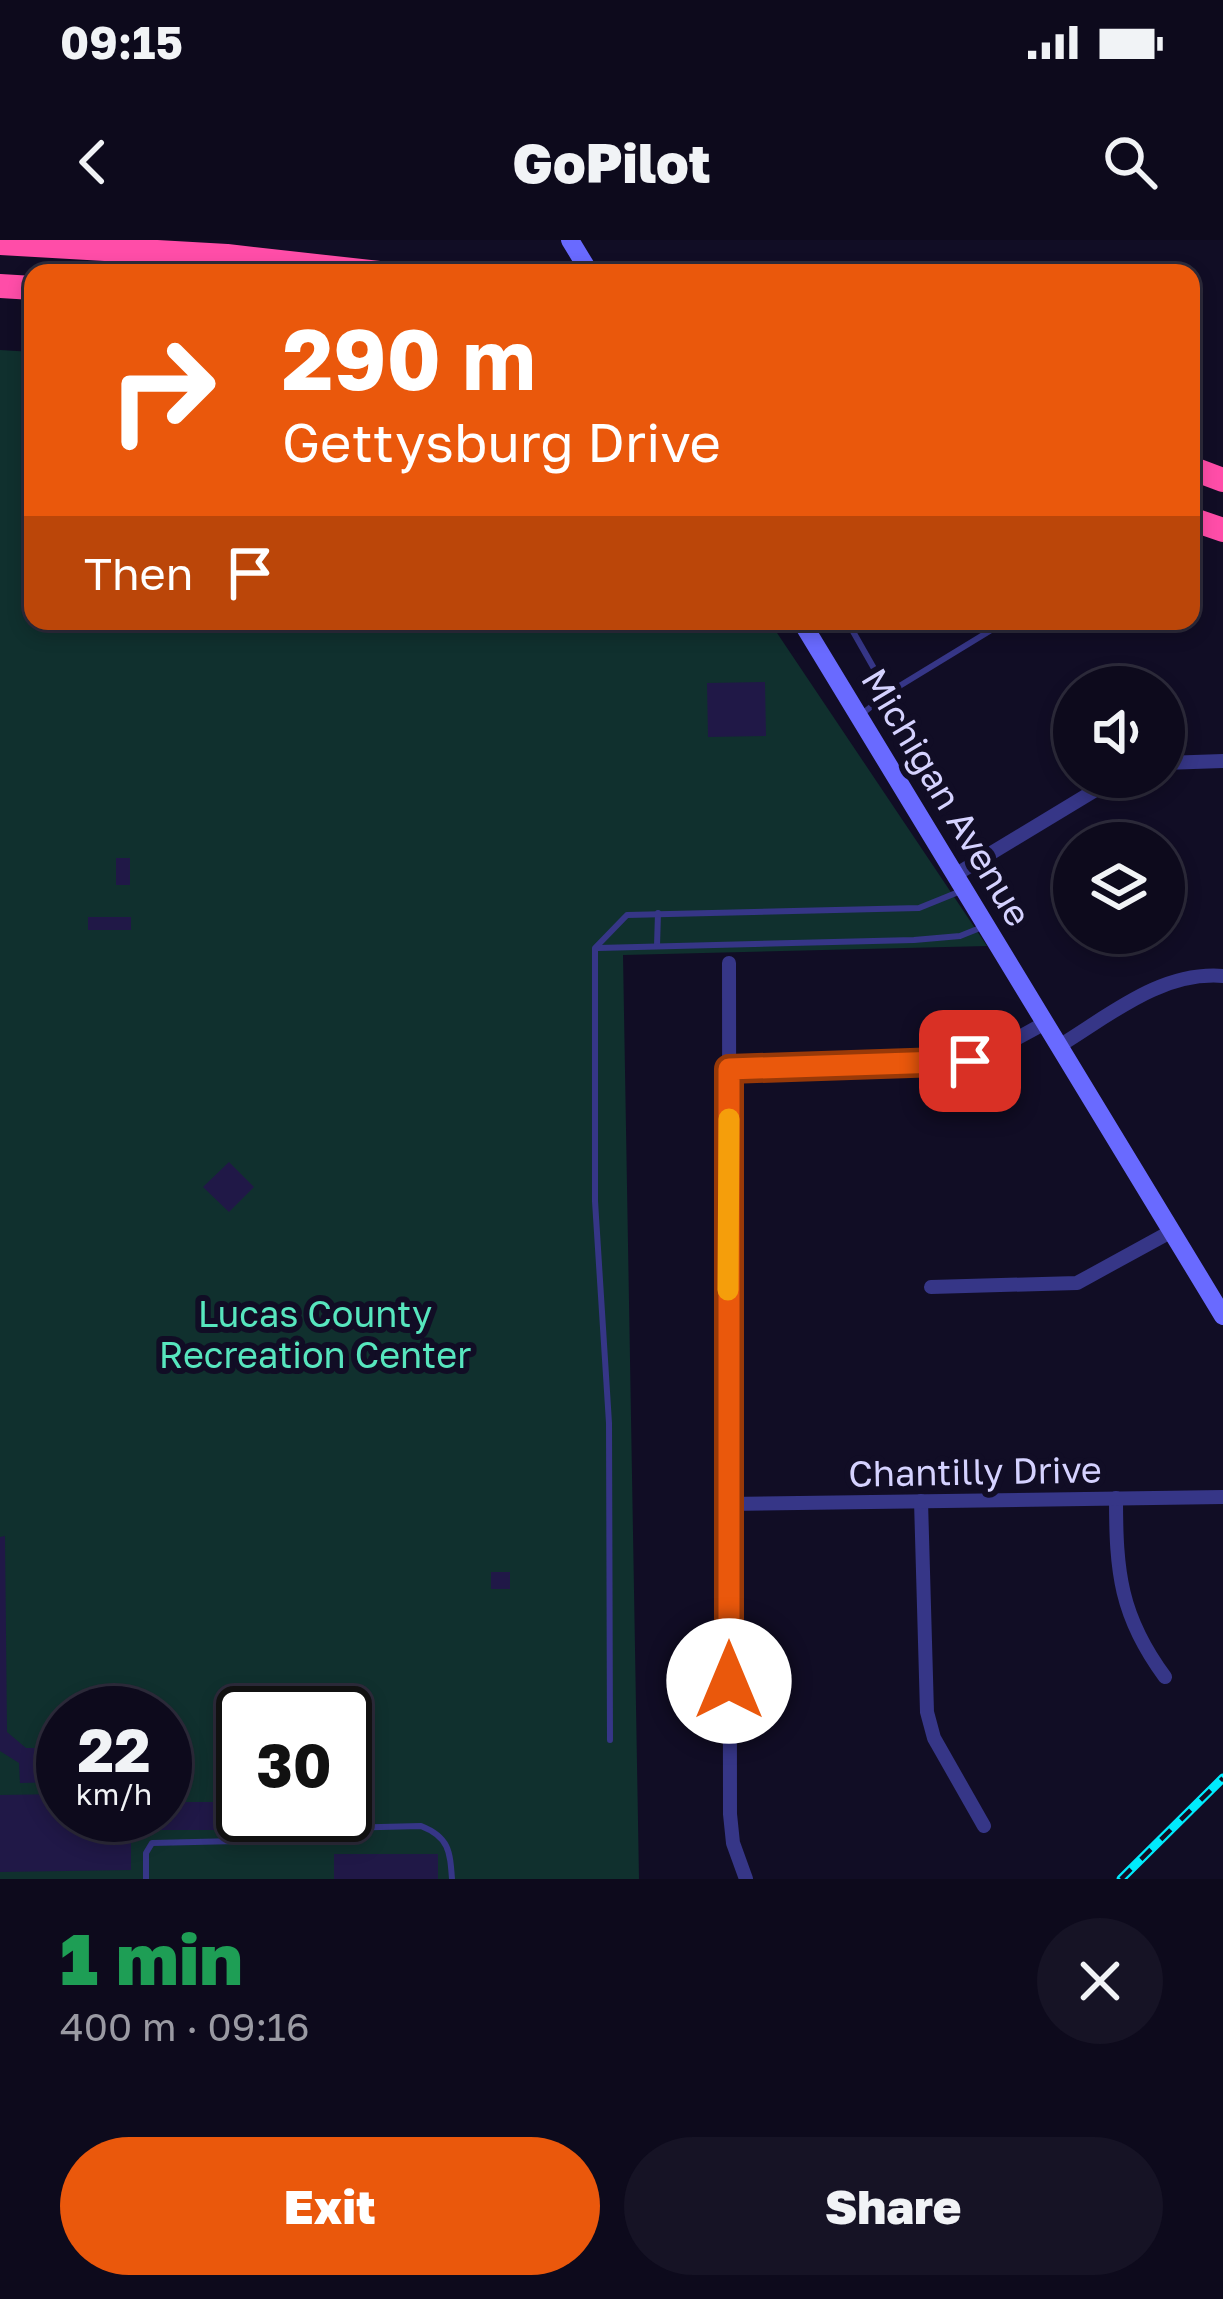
<!DOCTYPE html>
<meta charset="utf-8">
<style>
:root{--surface:#0d0a1c;--page:#161325;--text:#f1f3f6;--muted:#9a9aa3;--line:#2d2b3b;--accent:#ea580c}
body{margin:0;font-family:"Golos Text",sans-serif;background:var(--page);color:var(--text);height:100vh;display:flex;flex-direction:column;font-size:45px;white-space:nowrap}
*{box-sizing:border-box;margin:0}
p{font-size:39px;color:var(--muted)}
.icon{flex:none;width:66px;height:66px;fill:none;stroke:currentColor;stroke-width:2;stroke-linecap:round;stroke-linejoin:round}
.map{position:relative;height:1639px;overflow:hidden}
.details{display:flex;flex-direction:column;background:var(--surface);flex:1}
.details>*{flex:none}
.hud{position:absolute;left:24px;top:24px;width:1176px;height:366px;border-radius:24px;box-shadow:0 6px 18px #0003,0 0 0 3px var(--line);background:#ea580c;color:#fff;overflow:hidden}
.tools{position:absolute;left:1053px;top:426px;display:grid;gap:24px}
.tools a{display:grid;place-items:center;width:132px;height:132px;border-radius:50%;background:var(--surface);box-shadow:0 6px 18px #0003,0 0 0 3px var(--line);font-size:60px}
.speed{position:absolute;left:36px;top:1446px;display:flex;gap:24px;font-size:60px;font-weight:700;text-align:center}
.speed>*{display:grid;place-content:center;width:156px;height:156px;border-radius:50%;background:var(--surface);box-shadow:0 6px 18px #0003,0 0 0 3px var(--line);line-height:1}
.speed small{font-size:30px;font-weight:400}
.speed .limit{border:6px solid #111;border-radius:18px;background:#fff;color:#111}
.pin{position:absolute;display:grid;place-items:center;width:102px;height:102px;color:#fff;margin:-51px;border-radius:24px;box-shadow:0 6px 18px #0006}
.me{position:absolute;width:132px;margin:-66px;rotate:0deg;stroke-linejoin:round;filter:drop-shadow(0 0 9px #0008)}
.turn{display:flex;align-items:center;gap:42px;height:252px;padding:0 60px;font-size:54px}
.turn .icon{width:156px;height:156px;stroke-width:2.5}
.turn b{display:block;font-size:84px;line-height:102px}
.then{display:flex;align-items:center;height:114px;padding:0 60px;background:#0003;gap:24px;font-size:45px}
.round{display:grid;place-items:center;flex:none;width:126px;height:126px;border-radius:63px;background:var(--page)}
.head{display:flex;align-items:center;justify-content:space-between;height:204px;padding:0 60px}
h1{font-size:72px;font-weight:800;line-height:90px;color:#1e9e55}
.primary-button{display:flex;gap:24px;margin-top:auto;padding:24px 60px}
.primary-button a{flex:1;height:138px;border-radius:72px;background:var(--accent);color:#fff;font-size:48px;font-weight:800;line-height:138px;text-align:center}
.primary-button a+a{background:var(--page);color:var(--text)}
.status{display:flex;justify-content:space-between;align-items:center;height:84px;padding:0 60px;background:var(--surface);direction:ltr}
.status svg{height:33px;fill:currentColor}
header{display:flex;justify-content:space-between;align-items:center;height:156px;padding:0 60px;background:var(--surface);font-size:54px;font-weight:800}
.map>svg:first-child{display:block}
.green{fill:#10302e;fill-rule:evenodd}
.building{fill:#201847}
.lines{fill:none;stroke-linecap:round;stroke-linejoin:round}
.lane{stroke:#363687;stroke-width:6}
.street{stroke:#363687;stroke-width:14}
.secondary{stroke:#696aff;stroke-width:18}
.highway{stroke:#ff4da8;stroke-width:24}
.rail-casing{stroke:#00ebfd;stroke-width:9}
.rail{stroke:#110d25;stroke-width:4.5;stroke-dasharray:14;stroke-linecap:butt}
.route-casing{stroke:#983908;stroke-width:30}
.route{stroke:#ea580c;stroke-width:21}
.slow{stroke:#f59e0b;stroke-width:21}
.labels{text-anchor:middle;dominant-baseline:central;stroke-width:12;stroke-linejoin:round;paint-order:stroke}
.street-label{font-size:36px;fill:#d5d2ff;stroke:#110d25}
.park-label{font-size:36px;fill:#57e6be;stroke:#110d25}
</style>
<div class="status"><b>09:15</b><svg viewBox="0 0 49 12"><path d="M0 12V9h3v3zM5 12V6h3v6zM10 12V3h3v9zM15 12V0h3v12zM26 1h20v11H26zM47 4h2v5h-2z"/></svg></div>
<header><svg class="icon" aria-label="back" viewBox="0 0 24 24"><path d="M15 5l-7 7 7 7"/></svg>GoPilot<svg class="icon" aria-label="search" viewBox="0 0 24 24"><circle cx="10" cy="10" r="6"/><path d="M15 15l6 6"/></svg></header>
<div class="map">
<svg width="1223" height="1639" viewBox="0 0 1223 1639">
<rect width="100%" height="100%" fill="#110d25"/>
<path class="green" d="M0,110L33,112V381H769L987,706L623,715L639,1639H0ZM63,1473H165V1575H63ZM243,1473H345V1575H243Z"/>
<g class="building">
<polygon points="765,442 766,496 708,497 707,443"/>
<rect x="116" y="618" width="14" height="27"/>
<rect x="88" y="677" width="43" height="13"/>
<polygon points="229,922 254,947 229,972 203,947"/>
<polygon points="5,1296 7,1492 26,1508 63,1508 63,1542 20,1543 19,1523 0,1511 0,1297"/>
<rect x="491" y="1332" width="19" height="17"/>
<polygon points="63,1554 63,1575 131,1575 131,1630 0,1632 0,1555"/>
<polygon points="165,1562 224,1562 224,1590 156,1590 156,1575 165,1575"/>
<rect x="334" y="1614" width="104" height="25"/>
</g>
<g class="lines">
<g class="lane">
<polyline points="847,381 888,453 1006,381"/>
<polyline points="862,474 888,453"/>
<polyline points="657,706 658,673"/>
<polyline points="598,708 914,700 960,696 985,686"/>
<polyline points="610,1500 609,1183 595,961 595,708 627,675 919,668 961,651"/>
<path d="M146,1639V1613L152,1603L237,1601L259,1590L421,1586C449,1597 450,1611 452,1639"/>
</g>
<g class="street">
<polyline points="1164,523 1223,521"/>
<polyline points="955,635 1117,537"/>
<polyline points="729,723 730,1574 733,1603 746,1639"/>
<path d="M1059,806C1110,775 1161,731 1223,736"/>
<polyline points="729,829 954,823 981,818 1045,783"/>
<polyline points="931,1047 1077,1043 1172,991"/>
<path d="M1116,1258C1116,1332 1120,1376 1165,1437"/>
<polyline points="921,1261 927,1472 934,1498 984,1586"/>
<polyline points="728,1264 1223,1257"/>
</g>
<g class="secondary">
<polyline points="570,0 590,33"/>
<polyline points="801,381 1223,1076"/>
</g>
<g class="highway">
<polyline points="0,3 227,16 379,33"/>
<polyline points="0,46 33,48"/>
<polyline points="1191,228 1223,240"/>
<polyline points="1191,279 1223,290"/>
</g>
<defs>
<polyline id="rail" points="1121,1639 1223,1538"/>
</defs>
<use href="#rail" class="rail-casing"/>
<use href="#rail" class="rail"/>
</g>
<g class="lines">
<defs>
<polyline id="route" points="729,1441 729,829 970,821"/>
</defs>
<use href="#route" class="route-casing"/>
<use href="#route" class="route"/>
<polyline class="slow" points="728,1050 729,879"/>
</g>
<g class="labels">
<g class="street-label">
<text transform="translate(947 557) rotate(59)">Michigan Avenue</text>
<text transform="translate(975 1231) rotate(-1)">Chantilly Drive</text>
</g>
<g class="park-label">
<text x="315" y="1073">Lucas County<tspan x="315" dy="41">Recreation Center</tspan></text>
</g>
</g>
</svg>
<div class="tools">
<a><svg class="icon" aria-label="sound" viewBox="0 0 24 24"><path d="M4 9h4l5-4v14l-5-4H4zM17 9q2 3 0 6"/></svg></a>
<a><svg class="icon" aria-label="layers" viewBox="0 0 24 24"><path d="M12 4l9 5-9 5-9-5zM3 14l9 5 9-5"/></svg></a>
</div>
<div class="speed"><div>22<small>km/h</small></div><div class="limit">30</div></div>
<div class="pin" style="left:970px;top:821px;background:#d93025"><svg class="icon" aria-label="arrive" viewBox="0 0 24 24"><path d="M6 21V4h12l-3 4 3 4H6"/></svg></div>
<svg class="me" style="left:729px;top:1441px" viewBox="-20 -20 40 40"><circle r="19" fill="#fff"/><path d="M0-13L10 11 0 6-10 11z" fill="#ea580c"/></svg>
<div class="hud">
<div class="turn"><svg class="icon" aria-label="right" viewBox="0 0 24 24"><path d="M7 20v-9h11M14 6l5 5-5 5"/></svg><div><b>290 m</b>Gettysburg Drive</div></div>
<div class="then">Then<svg class="icon" aria-label="arrive" viewBox="0 0 24 24"><path d="M6 21V4h12l-3 4 3 4H6"/></svg></div>
</div>
</div>
<section class="details">
<div class="head"><div><h1>1 min</h1><p>400 m · 09:16</p></div><a class="round"><svg class="icon" aria-label="close" viewBox="0 0 24 24"><path d="M6 6l12 12M18 6L6 18"/></svg></a></div>
<div class="primary-button"><a>Exit</a><a>Share</a></div>
</section>
